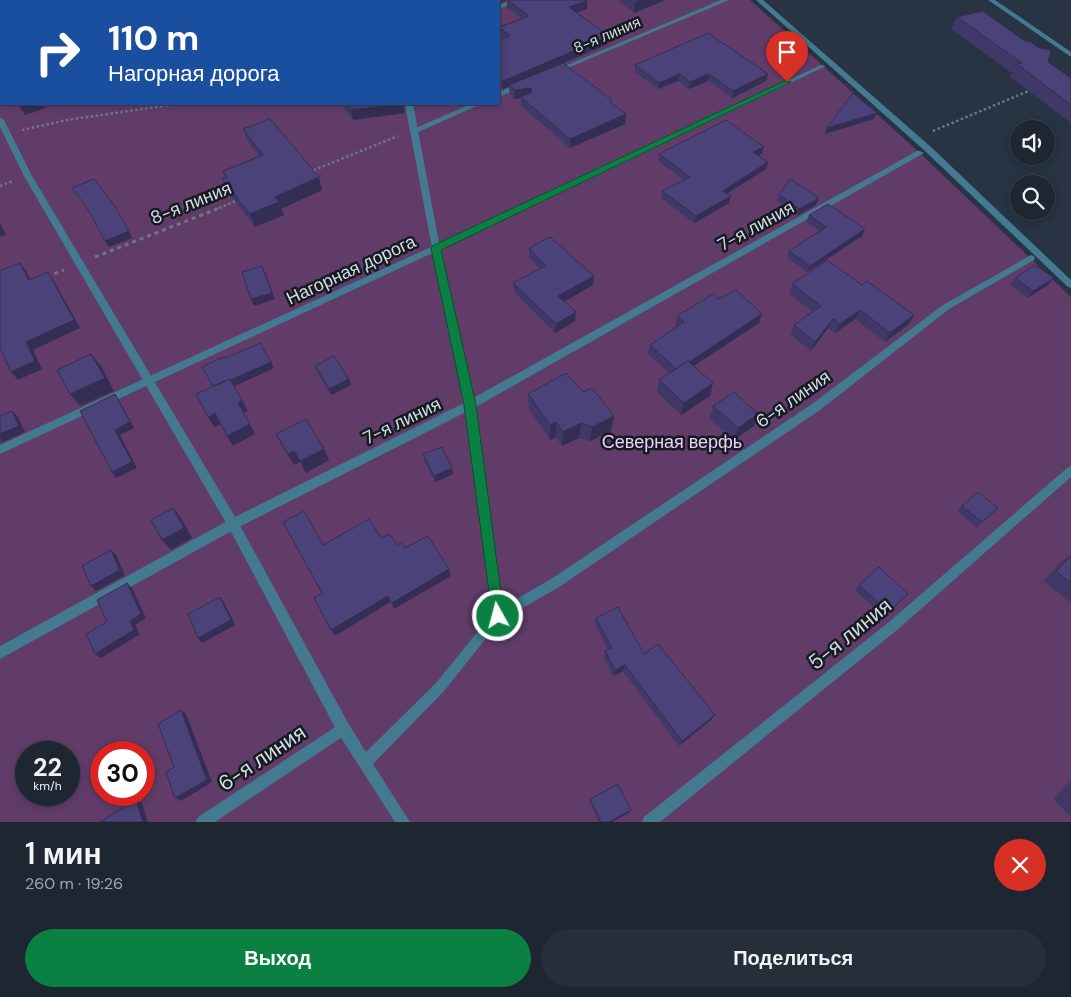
<!DOCTYPE html>
<html lang="ru">
<meta charset="utf-8">
<style>
:root{--surface:#1e2632;--page:#262e3a;--text:#f1f3f6;--muted:#a1a5ac;--line:#3c434d;--accent:#0b8043}
body{margin:0;font-family:"DM Sans",sans-serif;background:var(--page);color:var(--text);height:100vh;display:flex;flex-direction:column;font-size:19px;white-space:nowrap}
*{box-sizing:border-box;margin:0}
p{font-size:16px;color:var(--muted)}
.icon{flex:none;width:28px;height:28px;fill:none;stroke:currentColor;stroke-width:2;stroke-linecap:round;stroke-linejoin:round}
.map{position:relative;height:822px;overflow:hidden}
.panel{display:flex;flex-direction:column;background:var(--surface);flex:1}
.panel>*{flex:none}
.banner{position:absolute;left:0px;top:0px;width:500px;height:105px;box-shadow:0 2px 8px #0003,0 0 0 1px var(--line);background:#1a4fa0;color:#fff;overflow:hidden}
.buttons{position:absolute;left:1010px;top:120px;display:grid;gap:10px}
.buttons a{display:grid;place-items:center;width:45px;height:45px;border-radius:50%;background:var(--surface);box-shadow:0 2px 8px #0003,0 0 0 1px var(--line);font-size:25px}
.speed{position:absolute;left:15px;top:741px;display:flex;gap:10px;font-size:25px;font-weight:700;text-align:center}
.speed>*{display:grid;place-content:center;width:65px;height:65px;border-radius:50%;background:var(--surface);box-shadow:0 2px 8px #0003,0 0 0 1px var(--line);line-height:1}
.speed small{font-size:12px;font-weight:400}
.speed .limit{border:8px solid #d22;background:#fff;color:#111}
.pin{position:absolute;display:grid;place-items:center;width:42px;height:42px;color:#fff;margin:-51px -21px;border-radius:50% 50% 50% 0;rotate:-45deg;box-shadow:0 0 5px #0007}
.pin .icon{rotate:45deg}
.me{position:absolute;width:55px;margin:-28px;rotate:353deg;stroke-linejoin:round;filter:drop-shadow(0 0 4px #0008)}
.turn{display:flex;align-items:center;gap:18px;height:105px;padding:0 25px;font-size:22px}
.turn .icon{width:65px;height:65px;stroke-width:2.5}
.turn b{display:block;font-size:35px;line-height:42px}
.round{display:grid;place-items:center;flex:none;width:52px;height:52px;border-radius:26px;background:var(--page)}
.headline{display:flex;align-items:center;justify-content:space-between;height:85px;padding:0 25px}
h1{font-size:30px;font-weight:600;line-height:38px}
.primary-button{display:flex;gap:10px;margin-top:auto;padding:10px 25px}
.primary-button a{flex:1;height:58px;border-radius:30px;background:var(--accent);color:#fff;font-size:20px;font-weight:600;line-height:58px;text-align:center}
.primary-button a+a{background:var(--page);color:var(--text)}
.map>svg:first-child{display:block}
.green{fill:#613c69;fill-rule:evenodd}
.lines{fill:none;stroke-linecap:round;stroke-linejoin:round}
.path-far1{stroke:#6d7784;stroke-width:2.5;stroke-dasharray:2.5 2.5;stroke-linecap:butt}
.path{stroke:#6d7784;stroke-width:3;stroke-dasharray:4 4;stroke-linecap:butt}
.service{fill:#437a8f;fill-rule:evenodd}
.minor{fill:#437a8f;fill-rule:evenodd}
.wall{fill:#403967}
.shaded-wall{fill:#342e54}
.building{fill:#4a4278;stroke:#342e54}
.route{fill:#0b8043;stroke:#07532c}
.labels{text-anchor:middle;dominant-baseline:central;stroke-width:5;stroke-linejoin:round;paint-order:stroke}
.far-street-label{font-size:15px;fill:#d3dbe5;stroke:#161b22}
.street-label{font-size:18px;fill:#d3dbe5;stroke:#161b22}
.park-label{font-size:18px;fill:#f0ccf8;stroke:#161b22}
.near-street-label{font-size:21px;fill:#d3dbe5;stroke:#161b22}
</style>
<div class="map">
<svg width="1071" height="822" viewBox="0 0 1071 822">
<rect width="100%" height="100%" fill="#283343"/>
<path class="green" d="M0,0H750L920,153L1071,297V822H0ZM1,1H499V104H1ZM26,752H69V795H26ZM101,752H144V795H101Z"/>
<g class="lines">
<g class="path-far1">
<polyline points="81,1 85,0"/>
<polyline points="22,130 67,120 177,104"/>
<polyline points="933,131 1031,90"/>
<polyline points="309,172 398,136"/>
<polyline points="0,186 13,181"/>
<polyline points="219,208 238,200"/>
</g>
<g class="path">
<polyline points="95,257 222,207"/>
<polyline points="47,277 64,270"/>
</g>
<g class="service">
<polygon points="512,0 521,0 499,9 499,5"/>
<polygon points="721,0 729,0 558,72 553,71"/>
<polygon points="821,65 826,66 439,250 0,454 0,445 433,246"/>
<polygon points="519,83 526,85 499,97 499,92"/>
<rect x="0" y="98" width="1" height="4"/>
<polygon points="471,104 481,104 418,132 415,132 411,130"/>
<polygon points="917,151 920,151 924,153 474,408 237,528 0,659 0,646 229,520 466,402"/>
<polygon points="1031,255 1034,256 1035,258 1034,260 949,309 820,410 559,587 502,620 498,622 494,620 492,616 494,612 551,579 812,404 943,305"/>
<polygon points="1071,466 1071,477 897,630 660,822 642,822 644,817 889,622 1067,468"/>
<polygon points="343,722 348,723 349,728 348,733 215,822 196,822 198,817"/>
</g>
<g class="minor">
<polygon points="381,0 387,0 388,1 382,1"/>
<polygon points="756,0 763,0 931,147 1071,280 1071,288 1068,287 925,151"/>
<polygon points="988,0 995,0 1071,52 1071,57"/>
<polygon points="405,104 413,104 440,248 475,405 504,616 444,691 373,764 410,822 395,822 338,733 229,528 24,176 0,127 0,118 4,120 32,176 237,520 348,723 366,752 436,683 492,614 465,405 432,248"/>
</g>
</g>
<g class="wall">
<polygon points="289,0 372,0 368,1 290,1"/>
<polygon points="496,0 586,0 587,9 576,13 609,36 608,44 564,63 612,103 625,124 570,148 521,106 521,98 515,99 510,95 509,87 503,89 499,85 499,40 503,39 499,35 499,27 522,19 507,8 507,0 500,3"/>
<polygon points="618,0 664,0 663,1 634,13"/>
<polygon points="957,17 1026,42 1039,48 1048,62 1071,78 1071,123 1010,77 1012,73 951,29"/>
<polygon points="635,65 766,81 732,98 708,81 689,89 678,81 658,89 635,72"/>
<polygon points="341,104 403,104 405,113 353,120"/>
<polygon points="243,129 319,177 322,190 281,209 284,215 255,227 228,192 222,179 225,178 223,171 259,156 248,142"/>
<polygon points="659,154 762,154 758,155 768,162 766,169 727,194 729,203 694,223 661,198 662,191 684,180 658,161"/>
<polygon points="779,195 816,205 797,216 777,201"/>
<polygon points="809,215 862,236 807,272 787,257 789,251 820,231 806,222"/>
<polygon points="529,248 594,276 593,285 564,302 575,321 555,333 514,292 513,283 540,269 529,257"/>
<polygon points="1015,278 1054,278 1049,284 1028,298 1010,285"/>
<polygon points="792,284 909,324 885,342 855,319 835,333 828,328 811,351 790,334 794,325 813,312 789,294"/>
<polygon points="718,299 762,314 759,323 694,366 710,396 681,415 657,392 659,380 669,373 648,354 650,345 677,327 675,325 677,316"/>
<polygon points="315,366 349,379 351,385 331,395 317,372"/>
<polygon points="528,394 611,431 590,441 579,438 562,446 556,437 550,440 529,409"/>
<polygon points="713,406 758,414 754,426 734,440 709,418"/>
<polygon points="276,434 324,449 329,460 306,473 300,462 294,465 282,446"/>
<polygon points="423,454 452,468 453,474 435,482 424,460"/>
<polygon points="962,506 998,508 977,528 957,511"/>
<polygon points="1071,555 1071,603 1043,581 1062,561"/>
<polygon points="859,585 908,594 884,617 855,590"/>
<polygon points="596,618 644,654 711,720 679,746 623,671 613,676 604,658 605,651 608,650 595,624"/>
<polygon points="1071,780 1071,817 1053,799"/>
<polygon points="590,799 631,810 630,812 612,822 599,822 589,801"/>
</g>
<g class="shaded-wall">
<polygon points="38,0 57,0 57,1 34,1"/>
<polygon points="342,0 372,0 368,1 338,1"/>
<polygon points="500,0 507,0 500,3"/>
<polygon points="640,0 664,0 663,1 634,13 635,2"/>
<polygon points="587,1 587,9 568,15 569,7"/>
<polygon points="0,11 1,11 1,21 0,20"/>
<polygon points="609,36 608,44 511,86 509,85 509,87 503,89 503,81"/>
<polygon points="679,74 678,81 658,89 659,83"/>
<polygon points="709,74 708,81 689,89 690,82"/>
<polygon points="768,74 766,81 732,98 733,91"/>
<polygon points="531,88 531,97 521,97 521,98 515,99 515,90"/>
<polygon points="29,104 43,104 46,108 25,115 20,107"/>
<polygon points="403,104 405,113 353,120 351,110"/>
<polygon points="877,113 874,119 825,134 827,128"/>
<polygon points="626,114 625,124 570,148 570,139"/>
<polygon points="764,147 762,154 751,159 753,152"/>
<polygon points="768,162 766,169 721,197 723,191"/>
<polygon points="319,177 322,190 281,209 284,215 255,227 250,214 275,197"/>
<polygon points="731,196 729,203 694,223 696,216"/>
<polygon points="819,198 816,205 797,216 799,209"/>
<polygon points="0,223 6,235 0,237"/>
<polygon points="865,229 862,236 807,272 810,266"/>
<polygon points="129,231 132,238 109,247 105,241"/>
<polygon points="20,263 26,271 35,288 29,280"/>
<polygon points="48,272 54,281 80,328 33,350 42,369 18,380 11,372 26,342"/>
<polygon points="265,272 275,299 254,306 251,299"/>
<polygon points="594,276 593,285 558,305 558,296"/>
<polygon points="1054,278 1049,284 1028,298 1033,291"/>
<polygon points="860,310 855,319 835,333 840,324"/>
<polygon points="576,312 575,321 555,333 556,324"/>
<polygon points="762,314 759,323 675,378 677,370"/>
<polygon points="914,315 909,324 885,342 890,333"/>
<polygon points="833,319 828,328 811,351 815,342"/>
<polygon points="91,354 101,366 114,391 80,406 70,394"/>
<polygon points="271,362 274,368 218,394 214,388"/>
<polygon points="349,379 351,385 331,395 329,389"/>
<polygon points="713,383 710,396 681,415 684,403"/>
<polygon points="115,394 119,401 134,428 120,435 137,468 116,478 112,472 115,430"/>
<polygon points="242,400 248,411 243,413 238,403"/>
<polygon points="12,411 18,417 25,432 1,443 0,434"/>
<polygon points="215,413 221,424 214,427 208,417"/>
<polygon points="758,414 754,426 734,440 738,428"/>
<polygon points="614,416 611,431 590,441 592,427"/>
<polygon points="556,422 556,437 550,440 550,425"/>
<polygon points="581,423 579,438 562,446 563,432"/>
<polygon points="250,424 255,434 233,446 227,436"/>
<polygon points="324,449 329,460 306,473 300,461"/>
<polygon points="294,451 300,462 294,465 288,454"/>
<polygon points="452,468 453,474 435,482 434,476"/>
<polygon points="173,508 181,518 192,538 171,550 162,540"/>
<polygon points="111,550 116,555 125,575 96,591 91,586"/>
<polygon points="449,569 451,576 394,609 392,603"/>
<polygon points="127,583 132,588 146,618 135,625 140,634 101,658 95,654 130,621"/>
<polygon points="388,596 390,602 335,636 331,630"/>
<polygon points="220,597 224,602 235,625 202,643 198,638"/>
<polygon points="625,665 623,671 613,676 615,670"/>
<polygon points="181,710 186,714 212,782 181,801 175,798"/>
<polygon points="715,715 711,720 679,746 682,741"/>
<polygon points="136,800 142,803 148,822 143,822"/>
<polygon points="631,810 630,812 612,822 609,822"/>
</g>
<g class="building">
<polygon points="0,0 38,0 34,1 1,1 1,11 0,11"/>
<polygon points="85,0 102,0 103,1 81,1"/>
<polygon points="297,0 342,0 338,1 298,1"/>
<polygon points="507,0 586,0 587,1 569,7 609,36 503,81 499,77 499,40 510,36 499,27 529,16"/>
<polygon points="983,11 1026,42 1029,41 1039,48 1051,50 1048,62 1071,78 1071,105 1017,64 1022,63 957,17"/>
<polygon points="0,19 1,22 1,86 0,84"/>
<polygon points="708,33 768,74 733,91 709,74 690,82 679,74 659,83 635,65"/>
<polygon points="563,63 612,100 610,102 626,114 570,139 521,97 532,92 531,88 515,90 509,85"/>
<polygon points="853,93 877,113 827,128"/>
<polygon points="19,104 29,104 20,107"/>
<polygon points="346,104 402,104 351,110"/>
<polygon points="270,119 319,177 275,197 279,202 250,214 222,179 227,177 223,171 263,155 243,129"/>
<polygon points="726,120 764,147 753,152 768,162 723,191 731,196 696,216 662,191 690,177 659,154"/>
<polygon points="94,179 114,205 129,231 105,241 89,211 72,188"/>
<polygon points="790,179 819,198 799,209 779,195"/>
<polygon points="828,204 865,229 810,266 789,251 826,227 809,215"/>
<polygon points="550,237 594,276 558,296 576,312 556,324 513,283 545,266 529,248"/>
<polygon points="827,260 862,285 867,281 914,315 890,333 860,310 840,324 833,319 815,342 794,325 821,306 792,284"/>
<polygon points="20,263 29,280 48,272 74,320 26,342 35,361 11,372 0,348 0,271"/>
<polygon points="1035,265 1054,278 1033,291 1015,278"/>
<polygon points="262,266 272,293 251,299 242,272"/>
<polygon points="736,290 762,314 689,362 688,361 676,369 650,345 684,322 677,316 713,294 718,299"/>
<polygon points="260,343 271,362 231,380 230,379 213,386 202,367 225,356 226,358"/>
<polygon points="91,354 105,378 70,394 57,370"/>
<polygon points="334,356 349,379 329,389 315,366"/>
<polygon points="688,361 713,383 684,403 659,380"/>
<polygon points="566,373 583,392 592,388 614,416 592,427 581,423 563,432 556,422 550,425 528,394"/>
<polygon points="230,379 242,400 238,403 250,424 227,436 215,413 208,417 196,394"/>
<polygon points="734,392 758,414 738,428 713,406"/>
<polygon points="115,394 130,422 115,430 132,462 112,472 80,411"/>
<polygon points="12,411 19,426 0,434 0,416"/>
<polygon points="306,419 324,449 300,461 294,451 288,454 276,434"/>
<polygon points="442,447 452,468 434,476 423,454"/>
<polygon points="978,492 998,508 982,522 962,506"/>
<polygon points="173,508 184,528 162,540 151,520"/>
<polygon points="304,511 323,545 369,519 381,538 390,534 397,545 401,542 405,548 428,536 449,569 392,603 388,596 331,630 314,598 322,593 283,522"/>
<polygon points="111,550 120,570 91,586 82,566"/>
<polygon points="1071,556 1071,583 1056,571"/>
<polygon points="879,567 908,594 889,612 859,585"/>
<polygon points="127,583 141,614 130,621 134,630 95,654 86,634 107,622 97,600"/>
<polygon points="220,597 231,620 198,638 188,614"/>
<polygon points="618,607 644,654 658,644 715,715 682,741 625,665 615,670 605,651 612,648 596,618"/>
<polygon points="181,710 207,780 175,798 166,772 174,767 158,724"/>
<polygon points="618,784 631,810 609,822 601,822 590,799"/>
<polygon points="136,800 143,822 100,822"/>
</g>
<polygon class="route" points="785,81 791,82 441,250 476,405 504,616 502,621 498,623 493,621 464,405 431,248 432,246"/>
<g class="labels">
<g class="far-street-label">
<text transform="translate(607 35) rotate(-23)">8-я линия</text>
</g>
<g class="street-label">
<text transform="translate(191 203) rotate(-22)">8-я линия</text>
<text transform="translate(756 226) rotate(-29)">7-я линия</text>
<text transform="translate(351 270) rotate(-25)">Нагорная дорога</text>
<text transform="translate(793 399) rotate(-35)">6-я линия</text>
<text transform="translate(402 421) rotate(-26)">7-я линия</text>
</g>
<g class="park-label">
<text x="672" y="442">Северная верфь</text>
</g>
<g class="near-street-label">
<text transform="translate(850 634) rotate(-39)">5-я линия</text>
<text transform="translate(262 758) rotate(-34)">6-я линия</text>
</g>
</g>
</svg>
<div class="buttons">
<a><svg class="icon" aria-label="sound" viewBox="0 0 24 24"><path d="M4 9h4l5-4v14l-5-4H4zM17 9q2 3 0 6"/></svg></a>
<a><svg class="icon" aria-label="search" viewBox="0 0 24 24"><circle cx="10" cy="10" r="6"/><path d="M15 15l6 6"/></svg></a>
</div>
<div class="speed"><div>22<small>km/h</small></div><div class="limit">30</div></div>
<div class="pin" style="left:787px;top:82px;background:#d93025"><svg class="icon" aria-label="arrive" viewBox="0 0 24 24"><path d="M6 21V4h12l-3 4 3 4H6"/></svg></div>
<svg class="me" style="left:498px;top:616px" viewBox="-20 -20 40 40"><circle r="17" fill="#0b8043" stroke="#fff" stroke-width="3"/><path d="M0-11L8 9 0 5-8 9z" fill="#fff"/></svg>
<div class="banner">
<div class="turn"><svg class="icon" aria-label="right" viewBox="0 0 24 24"><path d="M7 20v-9h11M14 6l5 5-5 5"/></svg><div><b>110 m</b>Нагорная дорога</div></div>
</div>
</div>
<section class="panel">
<div class="headline"><div><h1>1 мин</h1><p>260 m · 19:26</p></div><a class="round" style="background:#d93025;color:#fff"><svg class="icon" aria-label="close" viewBox="0 0 24 24"><path d="M6 6l12 12M18 6L6 18"/></svg></a></div>
<div class="primary-button"><a>Выход</a><a>Поделиться</a></div>
</section>
